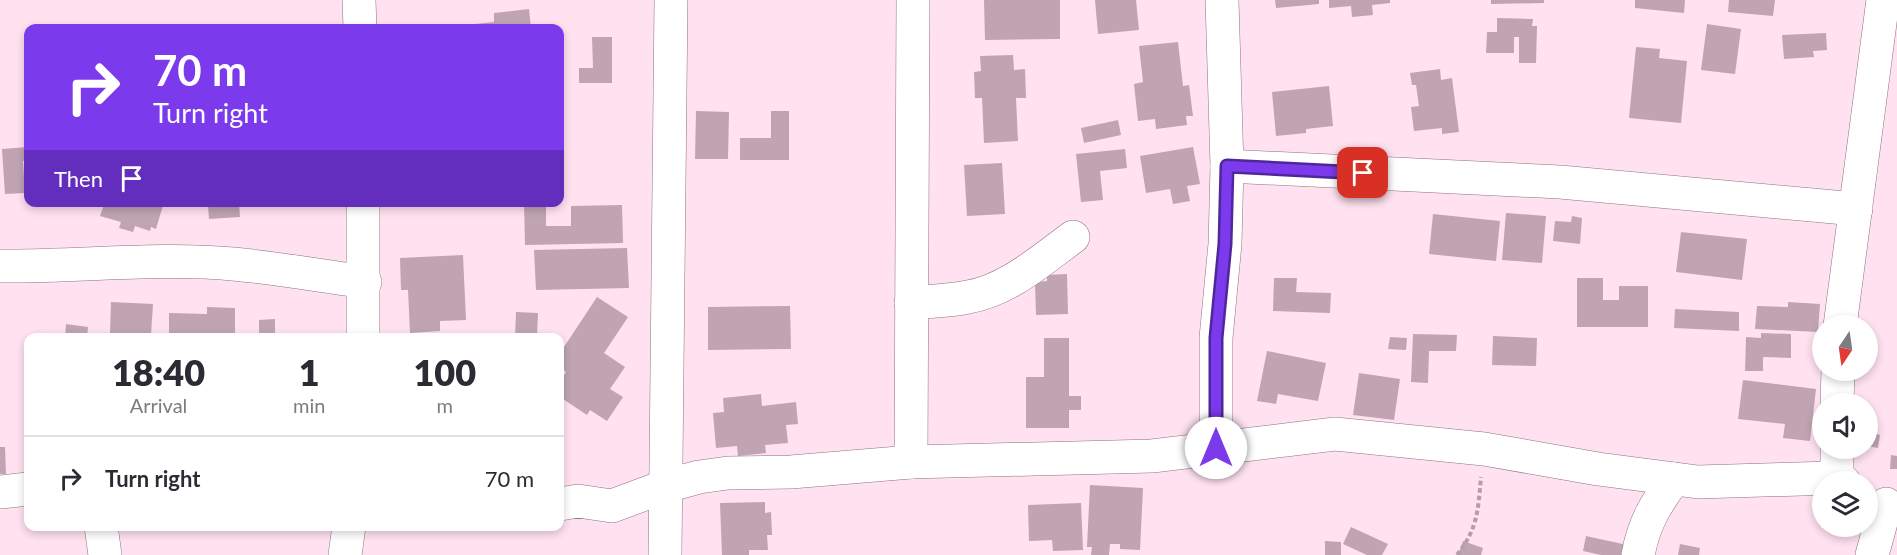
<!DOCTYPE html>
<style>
:root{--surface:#fff;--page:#f2f2f3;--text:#2b2b33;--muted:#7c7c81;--line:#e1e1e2}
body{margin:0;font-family:Lato,sans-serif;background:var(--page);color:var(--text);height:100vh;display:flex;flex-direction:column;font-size:22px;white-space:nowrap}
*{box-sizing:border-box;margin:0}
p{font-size:20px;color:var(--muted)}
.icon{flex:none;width:33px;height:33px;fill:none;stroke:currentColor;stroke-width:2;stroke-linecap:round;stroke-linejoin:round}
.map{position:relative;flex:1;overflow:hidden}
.sheet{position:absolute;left:24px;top:333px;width:540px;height:198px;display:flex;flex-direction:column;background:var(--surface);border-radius:12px;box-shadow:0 3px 9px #0003}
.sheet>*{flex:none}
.top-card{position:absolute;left:24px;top:24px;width:540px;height:183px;border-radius:12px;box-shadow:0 3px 9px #0003;background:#7c3aed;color:#fff;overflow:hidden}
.needle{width:39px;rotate:193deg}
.controls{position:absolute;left:1812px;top:315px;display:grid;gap:12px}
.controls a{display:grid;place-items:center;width:66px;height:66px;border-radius:50%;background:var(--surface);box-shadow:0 3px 9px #0003;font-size:30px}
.pin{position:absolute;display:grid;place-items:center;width:51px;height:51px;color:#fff;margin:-26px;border-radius:12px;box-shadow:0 3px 9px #0006}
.me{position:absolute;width:66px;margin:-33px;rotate:0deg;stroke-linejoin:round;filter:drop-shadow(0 0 4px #0008)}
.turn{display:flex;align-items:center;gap:21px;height:126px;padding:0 30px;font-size:27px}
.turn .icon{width:78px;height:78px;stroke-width:2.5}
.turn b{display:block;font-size:42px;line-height:51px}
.then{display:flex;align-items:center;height:57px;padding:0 30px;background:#0003;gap:12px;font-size:22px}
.eta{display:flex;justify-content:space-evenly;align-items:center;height:102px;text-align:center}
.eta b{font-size:36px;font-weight:800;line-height:42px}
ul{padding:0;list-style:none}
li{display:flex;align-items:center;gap:18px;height:84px;padding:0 30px;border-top:2px solid var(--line)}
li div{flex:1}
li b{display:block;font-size:22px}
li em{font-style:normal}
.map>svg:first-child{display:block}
.building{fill:#c0a4b2}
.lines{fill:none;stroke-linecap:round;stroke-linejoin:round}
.minor-casing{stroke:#8d737f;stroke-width:34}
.path{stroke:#b39da7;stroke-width:4;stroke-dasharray:4.5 3;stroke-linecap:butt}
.minor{stroke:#fff;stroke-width:33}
.route-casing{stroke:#51269a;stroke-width:15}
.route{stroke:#7c3aed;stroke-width:10}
</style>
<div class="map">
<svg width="1897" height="555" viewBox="0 0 1897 555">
<rect width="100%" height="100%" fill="#ffe1ef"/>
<g class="building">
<polygon points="984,0 1060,0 1060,39 985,40"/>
<polygon points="1095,0 1136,0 1139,30 1098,34"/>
<polygon points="1275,0 1319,0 1319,4 1276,8"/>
<polygon points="1329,0 1390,0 1390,3 1372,5 1373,15 1352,17 1351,6 1329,8"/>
<polygon points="1491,0 1544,0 1544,3 1491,4"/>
<polygon points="1635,0 1685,0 1684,13 1635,8"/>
<polygon points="1729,0 1775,0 1773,16 1728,12"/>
<polygon points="529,9 531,28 476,28 475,24 494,22 494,13"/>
<polygon points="1497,18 1533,19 1532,26 1537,26 1536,63 1519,63 1519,37 1514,37 1514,53 1486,53 1487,32 1497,32"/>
<polygon points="1707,24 1741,29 1735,74 1701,70"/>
<polygon points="1826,33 1827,50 1813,51 1814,57 1784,59 1782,35"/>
<polygon points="592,37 612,37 612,83 579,83 579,68 593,68"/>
<polygon points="1178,42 1183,86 1189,85 1193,116 1186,116 1187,125 1156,129 1155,119 1138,121 1134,84 1143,82 1139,46"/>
<polygon points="1636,47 1660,49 1659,58 1687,61 1681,123 1629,118"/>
<polygon points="1013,55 1014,70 1025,69 1026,98 1016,98 1018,141 984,143 982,98 975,98 974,72 981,71 980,56"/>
<polygon points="1440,69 1441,80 1452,78 1459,132 1442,134 1442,128 1414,131 1411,107 1419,106 1416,85 1412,85 1410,73"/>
<polygon points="1329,86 1333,126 1306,129 1306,133 1276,136 1272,92"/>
<polygon points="696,111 729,112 728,159 695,159"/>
<polygon points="771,111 789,111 789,160 740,160 740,138 771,138"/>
<polygon points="25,113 28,113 28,138 26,138"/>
<polygon points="1118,120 1121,135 1084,143 1081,128"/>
<polygon points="28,147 28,161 23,161 25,193 5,194 2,149"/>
<polygon points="1193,147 1200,184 1187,186 1190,201 1173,204 1170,189 1146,193 1140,156"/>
<polygon points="1125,149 1127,168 1100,171 1103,200 1081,202 1076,154"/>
<polygon points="1002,163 1005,214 967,216 964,165"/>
<polygon points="105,202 164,202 156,229 151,227 150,231 135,226 133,232 119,228 121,222 100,216"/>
<polygon points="184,202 239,202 240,217 209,219 208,205 184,206"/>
<polygon points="524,202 557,202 557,206 546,207 546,226 571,226 571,206 622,205 623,243 525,245"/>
<polygon points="1506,213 1546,216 1542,263 1502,260"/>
<polygon points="1433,214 1500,221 1496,261 1429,254"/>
<polygon points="1572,216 1582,218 1580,244 1553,241 1555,221 1571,222"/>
<polygon points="1681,232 1747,239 1742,280 1676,272"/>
<polygon points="627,248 629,288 536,290 534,250"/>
<polygon points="463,255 466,320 440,321 440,331 410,333 408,290 401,290 400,258"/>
<polygon points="1067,274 1068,314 1036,315 1035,282 1047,281 1047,275"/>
<polygon points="1274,278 1297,278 1296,292 1331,293 1330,313 1273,311"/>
<polygon points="1577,278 1603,278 1603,300 1619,300 1619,286 1648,286 1648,327 1577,327"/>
<polygon points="597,297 628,317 604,353 625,367 610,389 623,397 607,421 590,410 587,415 560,397 560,382 566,372 560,367 560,353"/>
<polygon points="111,302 153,304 151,335 110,333"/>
<polygon points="1788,302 1820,304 1818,332 1755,329 1757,306 1788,307"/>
<polygon points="790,306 791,349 708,350 708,307"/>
<polygon points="207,307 235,308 235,338 169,338 169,313 207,314"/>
<polygon points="1675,309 1739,312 1739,331 1674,328"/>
<polygon points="516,312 538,313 537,338 515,338"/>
<polygon points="275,319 275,338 259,338 259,320"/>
<polygon points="66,324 88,327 87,338 65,338"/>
<polygon points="1761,333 1791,334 1791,358 1763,357 1763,371 1745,371 1746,337 1761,338"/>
<polygon points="1413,334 1457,335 1456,351 1429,351 1428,383 1411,382"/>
<polygon points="1493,336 1537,338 1536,366 1492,365"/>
<polygon points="1390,337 1407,338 1406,350 1388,349"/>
<polygon points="1044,338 1069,338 1069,396 1081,396 1081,410 1069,410 1069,428 1026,428 1026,377 1044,377"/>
<polygon points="1267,351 1326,363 1318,401 1278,394 1276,404 1257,401"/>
<polygon points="1359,373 1400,379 1394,420 1353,415"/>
<polygon points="1743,380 1816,389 1810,441 1783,438 1785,424 1738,419"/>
<polygon points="761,394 762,406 796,402 798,424 786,425 788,443 765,445 766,453 738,456 737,446 716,448 713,413 724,412 723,398"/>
<polygon points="1869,432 1880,435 1878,448 1868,446"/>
<polygon points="0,447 5,447 6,474 0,474"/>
<polygon points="1891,455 1897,456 1897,469 1890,469"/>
<polygon points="1090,485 1143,488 1140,550 1120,549 1120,544 1110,544 1109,555 1091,555 1092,547 1087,547"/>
<polygon points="765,502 765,513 771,512 772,535 767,535 768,550 749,550 749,555 722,555 720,503"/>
<polygon points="1081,503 1083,550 1053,551 1052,540 1029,541 1028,505"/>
<polygon points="1351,527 1388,544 1382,555 1367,555 1343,544"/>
<polygon points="1586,536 1641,548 1639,555 1601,555 1583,551"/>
<polygon points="1325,541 1341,542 1341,555 1325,555"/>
<polygon points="1463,541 1483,548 1481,555 1458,555"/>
<polygon points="1680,544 1700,548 1699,555 1678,555"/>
</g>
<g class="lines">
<defs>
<g id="minor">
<polyline points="359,0 360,28"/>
<polyline points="1227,166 1560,182 1856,209"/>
<polyline points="363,202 363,338"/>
<path d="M0,266C77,267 156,257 233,264C277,268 321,276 365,282"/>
<path d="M911,303C930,301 949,301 968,297C1008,290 1040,261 1073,237"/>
<polyline points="1840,326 1883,0"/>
<polyline points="1837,404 1838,370"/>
<polyline points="1216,448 1216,338 1225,244 1227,166 1222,0"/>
<polyline points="911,462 913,0"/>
<polyline points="1837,478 1837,448"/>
<polyline points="0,492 28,489"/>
<polyline points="560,504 578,501 612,506 666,486 699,477 728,473 791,472 911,462 1152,456 1335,434 1484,449 1598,469 1698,482 1833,478 1844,482"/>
<polyline points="101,526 105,555"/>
<polyline points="345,555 349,526"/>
<polyline points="665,555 671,0"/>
<path d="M1638,555C1644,523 1655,505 1674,479"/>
<polyline points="1872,555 1886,504"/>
</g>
</defs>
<use href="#minor" class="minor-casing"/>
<path class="path" d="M1457,555C1478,528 1478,510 1481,477"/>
<use href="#minor" class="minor"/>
</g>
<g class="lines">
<defs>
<polyline id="route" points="1216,448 1216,338 1225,244 1227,166 1363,173"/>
</defs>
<use href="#route" class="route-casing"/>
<use href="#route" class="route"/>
</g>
</svg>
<div class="controls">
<a><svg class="needle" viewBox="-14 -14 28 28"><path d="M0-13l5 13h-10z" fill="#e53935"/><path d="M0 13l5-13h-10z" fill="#7c7c81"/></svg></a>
<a><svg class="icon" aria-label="sound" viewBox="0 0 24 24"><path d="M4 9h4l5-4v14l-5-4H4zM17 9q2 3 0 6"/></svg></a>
<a><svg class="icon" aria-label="layers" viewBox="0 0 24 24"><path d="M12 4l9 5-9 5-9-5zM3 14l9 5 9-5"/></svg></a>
</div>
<div class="pin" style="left:1363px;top:173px;background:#d93025"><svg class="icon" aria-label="arrive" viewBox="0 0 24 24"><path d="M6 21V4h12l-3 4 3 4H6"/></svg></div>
<svg class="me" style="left:1216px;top:448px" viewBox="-20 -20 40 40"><circle r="19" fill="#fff"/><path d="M0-13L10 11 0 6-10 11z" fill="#7c3aed"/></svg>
<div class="top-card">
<div class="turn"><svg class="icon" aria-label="right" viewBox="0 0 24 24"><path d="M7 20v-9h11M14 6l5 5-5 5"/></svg><div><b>70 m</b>Turn right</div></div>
<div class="then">Then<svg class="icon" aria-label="arrive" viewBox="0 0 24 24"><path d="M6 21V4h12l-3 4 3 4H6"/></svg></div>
</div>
<section class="sheet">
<div class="eta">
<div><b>18:40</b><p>Arrival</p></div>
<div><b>1</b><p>min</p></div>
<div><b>100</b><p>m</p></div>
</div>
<ul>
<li><svg class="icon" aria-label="right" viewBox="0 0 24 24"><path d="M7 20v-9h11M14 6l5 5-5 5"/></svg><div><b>Turn right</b></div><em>70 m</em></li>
</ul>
</section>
</div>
